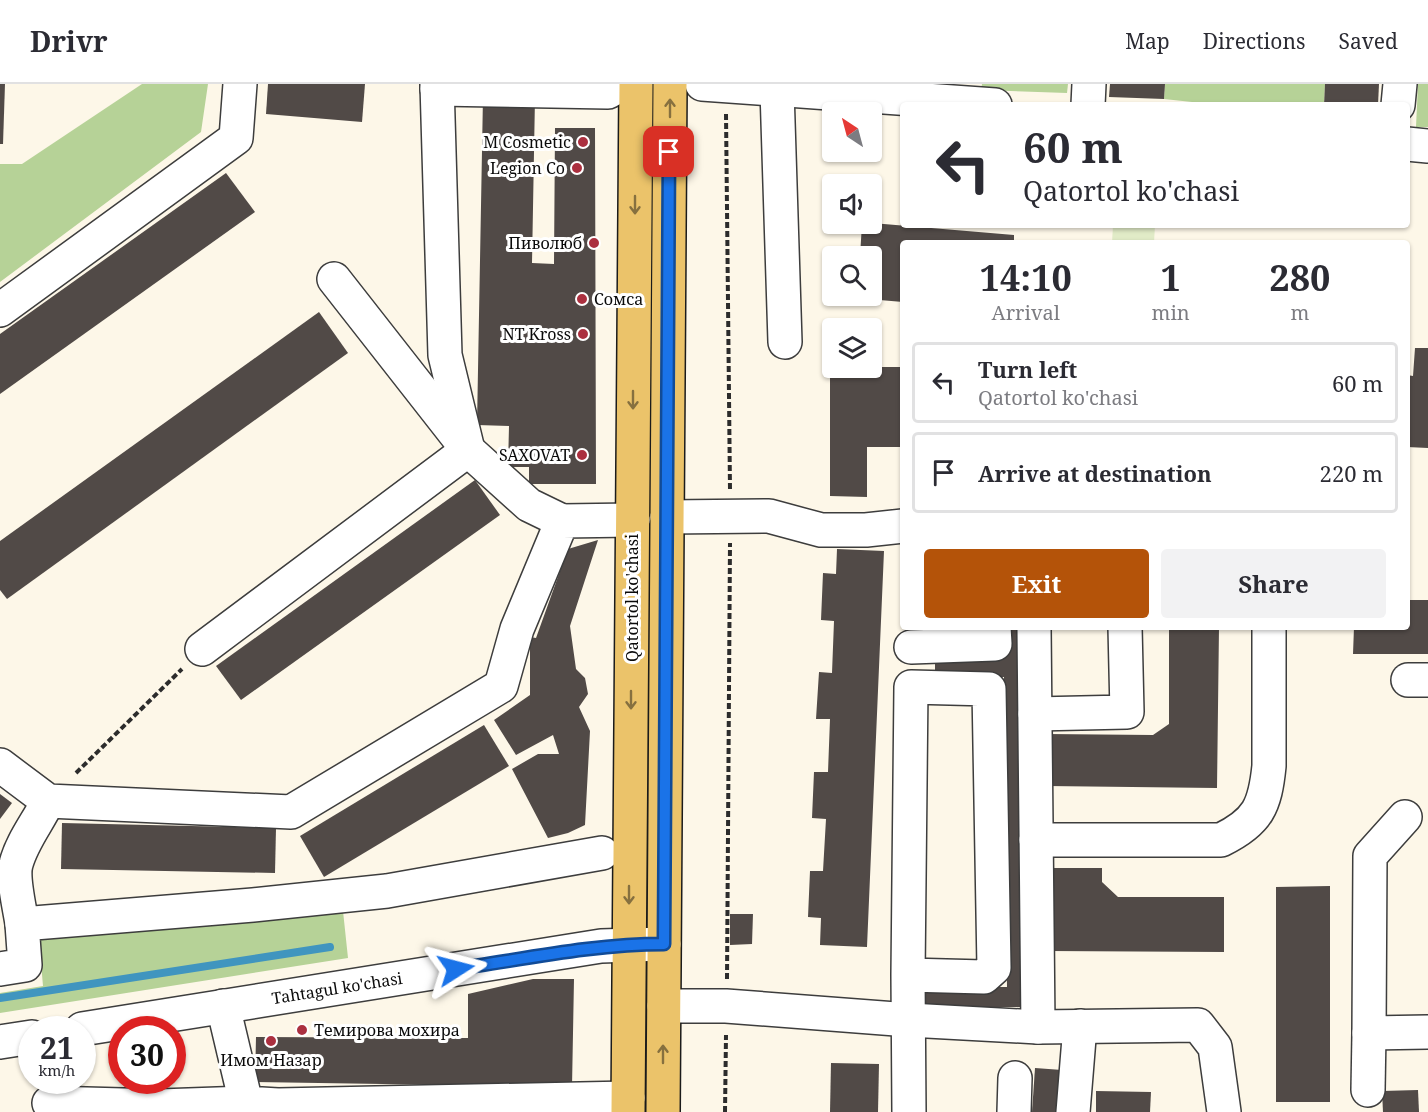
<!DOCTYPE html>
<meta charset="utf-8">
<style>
:root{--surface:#fff;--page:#f2f2f3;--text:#2b2b33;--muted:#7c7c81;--line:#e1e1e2;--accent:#b45309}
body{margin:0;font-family:"Noto Serif",serif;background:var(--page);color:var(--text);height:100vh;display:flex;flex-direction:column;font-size:22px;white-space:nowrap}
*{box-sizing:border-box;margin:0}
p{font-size:20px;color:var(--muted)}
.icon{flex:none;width:33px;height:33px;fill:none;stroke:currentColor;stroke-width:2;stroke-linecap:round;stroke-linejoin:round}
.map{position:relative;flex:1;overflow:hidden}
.sheet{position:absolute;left:900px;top:156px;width:510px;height:390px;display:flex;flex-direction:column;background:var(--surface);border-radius:6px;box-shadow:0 2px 4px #0004}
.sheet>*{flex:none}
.hud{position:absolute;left:900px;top:18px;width:510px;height:126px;border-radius:6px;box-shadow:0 2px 4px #0004;background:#fff;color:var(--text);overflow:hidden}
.needle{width:39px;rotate:324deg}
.fabs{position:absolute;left:822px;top:18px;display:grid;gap:12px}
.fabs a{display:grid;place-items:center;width:60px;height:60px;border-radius:6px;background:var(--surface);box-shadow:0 2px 4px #0004;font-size:30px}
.speed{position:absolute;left:18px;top:932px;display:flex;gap:12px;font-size:30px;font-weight:700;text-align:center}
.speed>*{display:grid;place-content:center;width:78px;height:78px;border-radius:50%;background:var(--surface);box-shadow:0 2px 4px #0004;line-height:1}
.speed small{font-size:15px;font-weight:400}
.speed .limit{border:9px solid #d22;background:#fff;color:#111}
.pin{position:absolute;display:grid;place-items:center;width:51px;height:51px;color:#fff;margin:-26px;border-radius:12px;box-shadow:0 3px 9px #0006}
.me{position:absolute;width:66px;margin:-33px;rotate:81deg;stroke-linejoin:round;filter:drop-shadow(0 0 4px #0008)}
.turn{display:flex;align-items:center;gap:21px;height:126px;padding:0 24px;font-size:27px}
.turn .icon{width:78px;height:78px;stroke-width:2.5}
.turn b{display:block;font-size:42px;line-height:51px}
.eta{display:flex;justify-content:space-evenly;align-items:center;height:102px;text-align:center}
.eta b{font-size:36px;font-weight:700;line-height:42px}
.cta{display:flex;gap:12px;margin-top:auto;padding:12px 24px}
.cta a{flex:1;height:69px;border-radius:6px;background:var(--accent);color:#fff;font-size:24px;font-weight:700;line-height:69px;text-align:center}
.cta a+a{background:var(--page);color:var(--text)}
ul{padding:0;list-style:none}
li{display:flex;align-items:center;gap:18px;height:81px;margin:0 12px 9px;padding:0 12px;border:3px solid var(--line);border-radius:6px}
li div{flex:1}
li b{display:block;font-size:22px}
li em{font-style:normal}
header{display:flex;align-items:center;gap:36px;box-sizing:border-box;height:84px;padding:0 30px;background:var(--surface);border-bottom:2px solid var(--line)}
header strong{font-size:28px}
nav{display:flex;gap:33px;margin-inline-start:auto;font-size:21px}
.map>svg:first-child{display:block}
.forest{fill:#b6d297}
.pitch{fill:#e1ebc7}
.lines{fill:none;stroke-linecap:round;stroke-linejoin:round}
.stream{stroke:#4095bf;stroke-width:8}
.building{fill:#514a47}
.minor-casing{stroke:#3d3d3d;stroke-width:36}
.major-casing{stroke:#1b1b1b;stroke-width:36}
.path{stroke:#2c2c2c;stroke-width:4;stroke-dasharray:6 3;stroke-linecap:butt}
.minor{stroke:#fff;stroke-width:33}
.major{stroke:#ebc36a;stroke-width:33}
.oneway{stroke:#86703f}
.route-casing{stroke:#114b97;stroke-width:15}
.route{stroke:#1a73e8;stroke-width:10}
.poi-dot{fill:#ab303f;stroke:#fff;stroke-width:2}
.labels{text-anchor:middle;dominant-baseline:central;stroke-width:6;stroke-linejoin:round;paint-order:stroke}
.poi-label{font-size:16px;fill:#0a0a0a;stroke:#fff;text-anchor:end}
.street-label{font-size:16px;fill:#0a0a0a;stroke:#fff}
</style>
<header>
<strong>Drivr</strong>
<nav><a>Map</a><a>Directions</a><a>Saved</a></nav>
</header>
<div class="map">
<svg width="1428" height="1028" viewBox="0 0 1428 1028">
<rect width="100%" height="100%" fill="#fdf7e8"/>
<g class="forest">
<polygon points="142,0 208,0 201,48 0,198 0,80 22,80"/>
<polygon points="982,0 1068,0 1067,9 981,6"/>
<polygon points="1165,0 1325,0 1324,21 1220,21 1164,15"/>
<polygon points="1418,0 1428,0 1428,43 1416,43"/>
<polygon points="343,827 348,874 0,929 0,909 43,902 39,856"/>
</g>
<polygon class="pitch" points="1113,141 1155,141 1154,159 1112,159"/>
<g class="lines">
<polyline class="stream" points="0,914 330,863"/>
</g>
<g class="building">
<polygon points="0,0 5,0 3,60 0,60"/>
<polygon points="268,0 365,0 362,38 266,30"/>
<polygon points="1110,0 1165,0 1164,15 1109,13"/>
<polygon points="1325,0 1379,0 1378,21 1324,21"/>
<polygon points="483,12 535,13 532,179 554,180 555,44 595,44 596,400 529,400 529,383 508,383 509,342 477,341"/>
<polygon points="226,89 255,128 0,310 0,250"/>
<polygon points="872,139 1014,151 1014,159 903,159 903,218 856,214 857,212 872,212 872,172 860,172 862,140"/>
<polygon points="319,228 348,269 7,515 0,506 0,457"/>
<polygon points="1415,264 1428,264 1428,364 1407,363 1410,313 1407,313 1407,291 1413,292"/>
<polygon points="830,283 903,283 903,363 867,363 867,413 830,412"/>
<polygon points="475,396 500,431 241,616 216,582"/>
<polygon points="598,456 570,542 576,585 585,594 588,610 579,623 590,647 585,741 568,749 548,754 512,685 538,670 559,670 553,651 516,671 494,636 530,611 530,553 536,554 568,465"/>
<polygon points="837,465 884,467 867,863 820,861 821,834 808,833 810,787 823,787 826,735 812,734 814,688 828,688 830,635 816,635 819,588 832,589 834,537 821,536 823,489 836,490"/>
<polygon points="1407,516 1428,516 1428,570 1353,570 1354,543 1407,543"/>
<polygon points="1002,543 1023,543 1026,923 924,924 924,903 1007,903 1004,593 935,594 935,572"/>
<polygon points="1169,543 1219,543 1217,704 1047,702 1047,650 1153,651 1169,640"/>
<polygon points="484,641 509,682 324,793 300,752"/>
<polygon points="0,710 12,719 0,735"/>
<polygon points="62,739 276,744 275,789 61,785"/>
<polygon points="1048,784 1102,784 1102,798 1118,813 1224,813 1224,868 1048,867"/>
<polygon points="1330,802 1330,1018 1276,1018 1276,803"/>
<polygon points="730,830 753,830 752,860 730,861"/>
<polygon points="533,895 574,895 572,1003 255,998 256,953 468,954 468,910"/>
<polygon points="831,979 879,980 878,1028 830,1028"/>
<polygon points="1035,984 1062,986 1059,1028 1032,1028"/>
<polygon points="1418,1006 1419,1028 1383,1028 1382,1007"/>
<polygon points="1096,1007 1151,1008 1150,1028 1096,1028"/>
</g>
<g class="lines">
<defs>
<g id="minor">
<polyline points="702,0 995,21"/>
<polyline points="437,5 608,8 622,0"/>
<polyline points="777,6 785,258"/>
<polyline points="1088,21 1089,0"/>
<polyline points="1398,21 1400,0"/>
<polyline points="1407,60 1428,62"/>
<polyline points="334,195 468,366 529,421 562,437"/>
<polyline points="0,226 236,54 240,0"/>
<polyline points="667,433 769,432 821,446 866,446 903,442"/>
<polyline points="1034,543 1038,943"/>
<polyline points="911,563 995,560 994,543"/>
<polyline points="202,565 468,366 445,271 437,0"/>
<polyline points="1408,596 1428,596"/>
<polyline points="1035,630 1127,628 1125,543"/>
<polyline points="0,681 48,717 291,728 501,602 517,545 562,437 633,436"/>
<polyline points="1405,733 1370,772 1369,949 1428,948"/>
<path d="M1036,756H1221C1258,738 1265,722 1269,682V543"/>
<path d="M22,840C20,825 12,794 16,780C22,757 38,738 48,717"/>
<polyline points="0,885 25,881 22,840 253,821 387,807 602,769"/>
<polyline points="908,891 984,893 994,884 989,605 911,603 908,891 909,1028"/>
<polyline points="223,922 246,1019 278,1021 628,1014"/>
<polyline points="664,922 726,922 909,936 1038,943 1198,941 1215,963 1224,1028"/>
<polyline points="82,945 601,862 664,860"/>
<polyline points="0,958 32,953"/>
<polyline points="1368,1006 1369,949"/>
<polyline points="49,1019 160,1022 246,1019"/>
<polyline points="1014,1028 1015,994"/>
<polyline points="1073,1028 1080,942"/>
</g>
<g id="major">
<polyline points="628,1028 636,0"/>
<polyline points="663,1028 670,0"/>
</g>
</defs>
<use href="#minor" class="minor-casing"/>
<use href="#major" class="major-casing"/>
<g class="path">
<polyline points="726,30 730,406"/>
<polyline points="76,689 182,585"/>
<polyline points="727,895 730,459"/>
<polyline points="725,1028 726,951"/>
</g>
<use href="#minor" class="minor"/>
<use href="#major" class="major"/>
</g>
<defs><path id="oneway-shaft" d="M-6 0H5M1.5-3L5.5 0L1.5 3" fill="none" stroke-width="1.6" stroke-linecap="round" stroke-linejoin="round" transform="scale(1.5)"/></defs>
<g class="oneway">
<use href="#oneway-shaft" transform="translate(670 24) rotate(-90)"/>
<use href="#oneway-shaft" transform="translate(635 121) rotate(90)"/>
<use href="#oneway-shaft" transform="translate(633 316) rotate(90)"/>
<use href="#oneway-shaft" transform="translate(631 616) rotate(90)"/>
<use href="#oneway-shaft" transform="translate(629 811) rotate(90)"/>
<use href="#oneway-shaft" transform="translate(663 970) rotate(-90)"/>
</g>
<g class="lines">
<defs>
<path id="route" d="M456,885C525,875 594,860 664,860L669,68"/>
</defs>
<use href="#route" class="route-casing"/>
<use href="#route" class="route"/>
</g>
<g class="poi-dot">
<circle cx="583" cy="58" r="6"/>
<circle cx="577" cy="84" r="6"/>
<circle cx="594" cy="159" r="6"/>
<circle cx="582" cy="215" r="6"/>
<circle cx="583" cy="250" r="6"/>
<circle cx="582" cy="371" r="6"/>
<circle cx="302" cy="946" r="6"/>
<circle cx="271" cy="957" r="6"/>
</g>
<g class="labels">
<g class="poi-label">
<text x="571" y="58">M Cosmetic</text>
<text x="565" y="84">Legion Co</text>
<text x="582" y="159">Пиволюб</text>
<text x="594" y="215" text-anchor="start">Сомса</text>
<text x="571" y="250">NT Kross</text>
<text x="570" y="371">SAXOVAT</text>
<text x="314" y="946" text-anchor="start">Темирова мохира</text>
<text x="271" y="976" text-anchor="middle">Имом Назар</text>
</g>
<g class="street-label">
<text transform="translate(632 514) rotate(-90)">Qatortol ko'chasi</text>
<text transform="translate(337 904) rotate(-9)">Tahtagul ko'chasi</text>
</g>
</g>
</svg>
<div class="fabs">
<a><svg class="needle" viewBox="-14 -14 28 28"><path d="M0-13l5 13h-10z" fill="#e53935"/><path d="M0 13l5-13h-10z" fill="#7c7c81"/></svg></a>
<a><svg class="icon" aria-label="sound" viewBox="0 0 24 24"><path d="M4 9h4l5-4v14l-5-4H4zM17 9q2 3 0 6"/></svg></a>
<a><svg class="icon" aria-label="search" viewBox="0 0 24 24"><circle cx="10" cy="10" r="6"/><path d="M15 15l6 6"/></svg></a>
<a><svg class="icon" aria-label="layers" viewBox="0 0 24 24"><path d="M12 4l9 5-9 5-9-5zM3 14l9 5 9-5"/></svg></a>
</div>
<div class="speed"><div>21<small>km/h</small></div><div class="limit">30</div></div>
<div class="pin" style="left:669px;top:68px;background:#d93025"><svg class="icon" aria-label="arrive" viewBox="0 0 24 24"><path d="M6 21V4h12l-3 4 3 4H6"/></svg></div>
<svg class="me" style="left:456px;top:885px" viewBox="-20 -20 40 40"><path d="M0-17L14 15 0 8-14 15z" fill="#1a73e8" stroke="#fff" stroke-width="4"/></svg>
<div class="hud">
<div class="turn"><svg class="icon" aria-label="left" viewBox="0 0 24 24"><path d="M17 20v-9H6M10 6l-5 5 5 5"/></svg><div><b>60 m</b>Qatortol ko'chasi</div></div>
</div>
<section class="sheet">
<div class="eta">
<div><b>14:10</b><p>Arrival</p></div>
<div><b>1</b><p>min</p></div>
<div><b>280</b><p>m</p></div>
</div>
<ul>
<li><svg class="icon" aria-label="left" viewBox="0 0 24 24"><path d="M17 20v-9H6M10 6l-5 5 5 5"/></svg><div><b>Turn left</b><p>Qatortol ko'chasi</p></div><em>60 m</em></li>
<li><svg class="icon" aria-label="arrive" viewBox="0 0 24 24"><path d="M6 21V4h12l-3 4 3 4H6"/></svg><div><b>Arrive at destination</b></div><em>220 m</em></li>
</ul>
<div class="cta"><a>Exit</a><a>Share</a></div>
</section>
</div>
